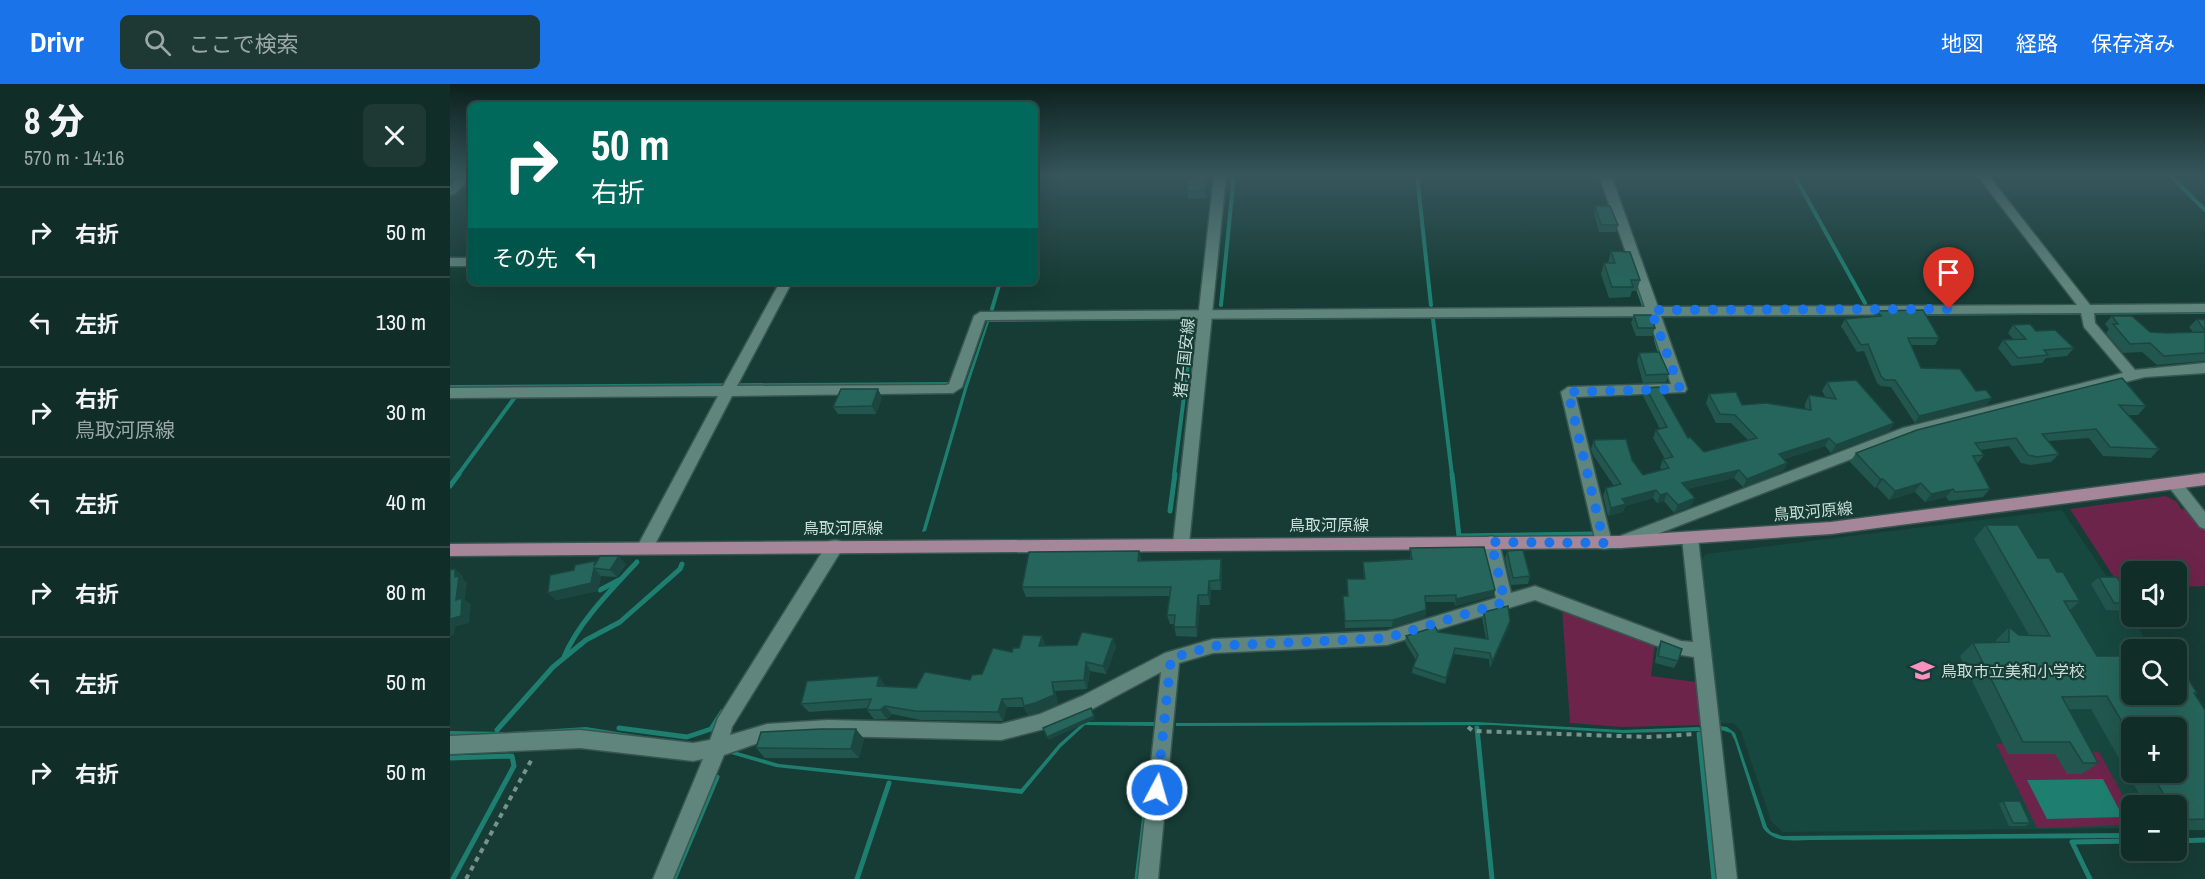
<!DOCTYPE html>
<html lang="ja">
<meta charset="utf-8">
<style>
:root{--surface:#102d28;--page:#1e3934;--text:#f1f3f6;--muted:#9ca8a8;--line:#304945;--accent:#1a73e8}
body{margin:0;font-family:"Archivo Narrow","Noto Sans JP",sans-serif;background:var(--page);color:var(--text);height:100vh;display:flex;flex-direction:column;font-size:22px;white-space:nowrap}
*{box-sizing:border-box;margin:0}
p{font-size:20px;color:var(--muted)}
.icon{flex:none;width:33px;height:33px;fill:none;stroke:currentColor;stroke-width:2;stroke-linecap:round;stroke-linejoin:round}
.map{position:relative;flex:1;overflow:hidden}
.details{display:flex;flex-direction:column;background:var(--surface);width:450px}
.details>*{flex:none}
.guide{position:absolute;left:18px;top:18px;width:570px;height:183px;border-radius:9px;box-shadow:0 6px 24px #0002,0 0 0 2px var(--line);background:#00695c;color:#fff;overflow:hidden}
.tools{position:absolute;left:1671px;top:477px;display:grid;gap:12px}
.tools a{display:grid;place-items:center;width:66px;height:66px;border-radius:9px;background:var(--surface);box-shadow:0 6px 24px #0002,0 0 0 2px var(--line);font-size:30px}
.pin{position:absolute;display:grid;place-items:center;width:51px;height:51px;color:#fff;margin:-62px -26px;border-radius:50% 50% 50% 0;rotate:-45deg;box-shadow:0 0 6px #0007}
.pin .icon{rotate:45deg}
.me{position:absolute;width:66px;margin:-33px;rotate:6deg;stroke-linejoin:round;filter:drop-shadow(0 0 4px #0008)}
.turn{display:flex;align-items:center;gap:21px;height:126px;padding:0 24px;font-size:27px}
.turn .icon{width:78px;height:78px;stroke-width:2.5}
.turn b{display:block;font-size:42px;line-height:51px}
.then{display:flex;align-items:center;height:57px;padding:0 24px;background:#0003;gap:12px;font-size:22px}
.round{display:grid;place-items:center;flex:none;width:63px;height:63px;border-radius:9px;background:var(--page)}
.head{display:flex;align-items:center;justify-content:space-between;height:102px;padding:0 24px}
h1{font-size:36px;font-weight:800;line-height:45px}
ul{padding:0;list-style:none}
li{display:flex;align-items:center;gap:18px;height:90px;padding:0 24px;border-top:2px solid var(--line)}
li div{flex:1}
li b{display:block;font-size:22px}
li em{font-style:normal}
header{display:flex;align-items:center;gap:36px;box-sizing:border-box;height:84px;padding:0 30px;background:var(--accent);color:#fff}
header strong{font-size:28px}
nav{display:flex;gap:33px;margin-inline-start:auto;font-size:21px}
.search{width:420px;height:54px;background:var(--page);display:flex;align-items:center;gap:15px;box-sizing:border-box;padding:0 21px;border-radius:9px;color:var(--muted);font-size:22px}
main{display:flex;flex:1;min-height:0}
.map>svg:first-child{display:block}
.built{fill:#174840;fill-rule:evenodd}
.green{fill:#6d244a}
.water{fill:#1e7f71}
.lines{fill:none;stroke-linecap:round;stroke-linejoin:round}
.stream-far1{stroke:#1e7f71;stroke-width:4}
.stream{stroke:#1e7f71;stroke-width:5}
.street-casing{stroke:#385651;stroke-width:3}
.secondary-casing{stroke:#385651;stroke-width:3}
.primary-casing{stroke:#385651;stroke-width:3}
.path{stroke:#77938d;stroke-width:4;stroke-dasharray:5 5;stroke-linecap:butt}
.street{fill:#5f857d;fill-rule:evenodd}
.secondary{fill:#5f857d;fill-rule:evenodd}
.primary{fill:#a68799;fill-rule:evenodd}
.wall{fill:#21574e;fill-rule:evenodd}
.shaded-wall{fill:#1b4740}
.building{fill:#26655b;stroke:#1b4740;stroke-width:1.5}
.route{stroke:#1a73e8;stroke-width:10;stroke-dasharray:0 18}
.labels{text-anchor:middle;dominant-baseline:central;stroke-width:4.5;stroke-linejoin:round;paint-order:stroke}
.street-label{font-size:16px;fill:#c9ddd8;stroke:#163c35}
.poi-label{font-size:16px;fill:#c9ddd8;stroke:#163c35;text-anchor:start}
</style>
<header>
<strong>Drivr</strong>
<div class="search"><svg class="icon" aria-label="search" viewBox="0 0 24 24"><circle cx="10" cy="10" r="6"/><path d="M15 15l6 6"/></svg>ここで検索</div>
<nav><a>地図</a><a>経路</a><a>保存済み</a></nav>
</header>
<main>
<section class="details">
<div class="head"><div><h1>8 分</h1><p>570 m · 14:16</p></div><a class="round"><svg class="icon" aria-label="close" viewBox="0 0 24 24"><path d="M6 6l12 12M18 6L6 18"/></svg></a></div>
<ul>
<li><svg class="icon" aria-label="right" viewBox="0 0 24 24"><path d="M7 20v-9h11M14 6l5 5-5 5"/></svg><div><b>右折</b></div><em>50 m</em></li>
<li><svg class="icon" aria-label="left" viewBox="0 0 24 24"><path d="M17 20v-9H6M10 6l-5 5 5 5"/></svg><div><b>左折</b></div><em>130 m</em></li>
<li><svg class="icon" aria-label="right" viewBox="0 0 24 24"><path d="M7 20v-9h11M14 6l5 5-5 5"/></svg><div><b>右折</b><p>鳥取河原線</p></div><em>30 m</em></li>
<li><svg class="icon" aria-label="left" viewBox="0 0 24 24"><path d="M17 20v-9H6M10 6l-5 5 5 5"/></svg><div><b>左折</b></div><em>40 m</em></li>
<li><svg class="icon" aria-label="right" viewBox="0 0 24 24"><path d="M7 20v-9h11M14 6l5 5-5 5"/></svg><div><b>右折</b></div><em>80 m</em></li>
<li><svg class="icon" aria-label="left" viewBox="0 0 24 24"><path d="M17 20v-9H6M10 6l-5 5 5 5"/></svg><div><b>左折</b></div><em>50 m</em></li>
<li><svg class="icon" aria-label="right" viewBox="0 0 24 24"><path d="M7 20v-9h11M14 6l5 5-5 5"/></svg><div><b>右折</b></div><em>50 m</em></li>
</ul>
</section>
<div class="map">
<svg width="1755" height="795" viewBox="0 0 1755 795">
<rect width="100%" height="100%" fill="#163c35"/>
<path class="built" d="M1612,426L1669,511L1701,565L1682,566V610H1726L1727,608L1755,655V742L1727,743L1726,722H1682L1681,744L1333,748L1321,737L1291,647L1283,639H1270L1251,476L1256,470ZM1682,644H1726V688H1682Z"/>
<g class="green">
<polygon points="1716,412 1727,418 1731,425 1739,426 1755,446 1755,502 1727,503 1726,488 1682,488 1681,504 1671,504 1620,425"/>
<polygon points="1112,524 1205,559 1201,592 1246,598 1252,641 1172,643 1120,639"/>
<polygon points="1599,659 1605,669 1649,668 1681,726 1681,741 1587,744 1546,660"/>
</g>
<g class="water">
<polygon points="1755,227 1755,230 779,236 779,233"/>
<polygon points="739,234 739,239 729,236 539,238 518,302 476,447 472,448 515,301 538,235"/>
<polygon points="634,638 705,638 705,642 635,641 611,663 572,710 326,683 274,668 277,665 329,680 571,705 609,660"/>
<polygon points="1026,638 1173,646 1249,643 1251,647 1173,649 1042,641 726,642 726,639"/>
<path d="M1270,642L1277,643L1285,649L1317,743L1321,748L1332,752L1681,749V754L1362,756C1344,756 1325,760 1313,744L1285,657L1281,649L1271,646Z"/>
<polygon points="136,643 243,660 0,653 0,647 56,648"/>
<polygon points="1653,695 1673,733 1597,735 1577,696"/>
</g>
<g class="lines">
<g class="stream-far1">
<polyline points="967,91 981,221"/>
<polyline points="1344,91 1415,219"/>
<polyline points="1720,91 1755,126"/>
<polyline points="1186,199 1194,222"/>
<polyline points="771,221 784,91"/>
<polyline points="542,225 550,198"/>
<polyline points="983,235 1002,391"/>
<polyline points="1206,256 1213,279"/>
<polyline points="0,303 500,300"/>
<polyline points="8,391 65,313"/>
<polyline points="724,391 742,249"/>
</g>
<g class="stream">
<polyline points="1002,390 1009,452 1144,450"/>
<polyline points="0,402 9,390"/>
<polyline points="720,427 725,390"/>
<polyline points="150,506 169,496"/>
<path d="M114,573C128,539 162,505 187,478"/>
<polyline points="169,644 237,653 261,645 272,628"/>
<polyline points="1027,644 1042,795"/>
<polyline points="47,646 103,583 136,556 170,538 230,485 232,480"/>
<polyline points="1249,650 1264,795"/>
<polyline points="0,674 62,672 64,682 3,795"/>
<polyline points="1726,757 1755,756"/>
<polyline points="224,795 267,693"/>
<polyline points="407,795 439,699"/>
<polyline points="687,795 700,690"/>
<polyline points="1640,795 1622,758 1682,757"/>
</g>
<defs>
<g id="street">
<polygon points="11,91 21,91 21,93 4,110 0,111 0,102"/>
<polygon points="1149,91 1161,91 1208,223 1627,221 1527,91 1538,91 1640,221 1755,220 1755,228 1644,229 1645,239 1685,286 1755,279 1755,289 1695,293 1461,352 1171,464 1165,462 1163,458 1165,454 1453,344 1673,289 1634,243 1631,229 1211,232 1237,305 1235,308 1126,313 1162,459 1160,464 1154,465 1148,464 1146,459 1111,308 1118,303 1221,300 1198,232 535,236 512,303 503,309 282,312 201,468 195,469 189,468 187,463 268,312 0,314 0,304 273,302 330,198 342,198 287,302 496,301 499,300 524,232 530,228 1195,223"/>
<rect x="0" y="174" width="21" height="8"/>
<polygon points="1724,393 1729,395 1755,428 1755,445 1750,443 1719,403 1716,399 1719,395"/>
<polygon points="1240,448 1246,450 1248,454 1287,795 1267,795 1244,573 1231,571 1085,516 937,561 763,569 729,579 708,795 688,795 711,588 644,624 598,644 551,656 378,652 317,656 274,671 223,795 203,795 253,675 243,677 130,664 0,670 0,652 130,646 243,659 260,656 268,634 379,457 385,456 391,457 393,462 391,467 282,643 280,651 317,640 378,636 551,640 590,630 632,612 715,569 763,555 937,547 1046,514 1033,458 1035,454 1041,452 1047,454 1049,458 1061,509 1085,502 1231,557 1243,558 1232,454 1234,450"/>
</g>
<polygon id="secondary" points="764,91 776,91 739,460 737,465 731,466 725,465 723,460"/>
<polygon id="primary" points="1755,389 1755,401 1381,450 1170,464 0,472 0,460 1170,452 1381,438"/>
</defs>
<use href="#street" class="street-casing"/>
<use href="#secondary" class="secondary-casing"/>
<use href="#primary" class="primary-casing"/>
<g class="path">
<polyline points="1018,643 1023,647 1199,653 1246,650"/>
<polyline points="16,795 83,673"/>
</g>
<use href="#street" class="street"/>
<use href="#secondary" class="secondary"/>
<use href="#primary" class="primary"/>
</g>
<g class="wall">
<polygon points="742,91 758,91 756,114 738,115 737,107 741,94"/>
<polygon points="1145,122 1168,141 1166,148 1149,148 1144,129"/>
<polygon points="1161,167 1190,196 1187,207 1182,207 1180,213 1159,214 1151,190 1154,179 1158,179"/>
<polygon points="1426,227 1489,254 1485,261 1461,261 1471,284 1526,307 1537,321 1465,339 1441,303 1431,302 1427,299 1414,267 1407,268 1391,242 1395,235 1423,233"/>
<polygon points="1184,231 1205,244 1202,252 1186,252 1181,239"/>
<polygon points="1662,232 1700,248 1717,249 1743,248 1739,243 1747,235 1755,236 1755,277 1707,281 1692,268 1673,269 1656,249 1659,245 1655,240"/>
<polygon points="1563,241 1624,264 1617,272 1596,274 1592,279 1562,282 1548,264 1553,256 1564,256 1558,249"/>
<polygon points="1189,269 1219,290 1216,298 1193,299 1187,277"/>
<polygon points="1672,294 1696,322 1688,331 1678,331 1709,365 1701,374 1653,372 1639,354 1598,357 1609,370 1601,378 1580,381 1571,379 1559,362 1530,366 1534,371 1527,380 1540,405 1533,413 1499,417 1496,413 1475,418 1465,408 1439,416 1427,403 1425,404 1400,378 1406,369"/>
<polygon points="1377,298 1444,339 1439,347 1381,369 1375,362 1334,375 1337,379 1333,387 1293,403 1284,394 1237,405 1241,422 1224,429 1214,417 1207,419 1203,414 1175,422 1173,428 1158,432 1153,412 1156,404 1164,402 1143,371 1141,365 1144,356 1182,376 1193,391 1212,386 1210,383 1213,375 1215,375 1203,354 1206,346 1210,345 1193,312 1196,304 1238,354 1254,368 1298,356 1281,339 1266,339 1256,319 1259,310 1292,321 1355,325 1355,320 1359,311 1376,314 1372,307"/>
<polygon points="432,313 426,330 388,330 383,323"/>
<path d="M1536,441L1588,474L1607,488L1630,517L1619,527L1647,572L1682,610L1747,609L1745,610L1755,626V746H1726V722H1696L1641,625H1619L1648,679L1632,690H1617L1605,670H1558L1510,572L1523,559L1546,558V556L1559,543L1569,551H1579L1524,455ZM1682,644L1726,688H1682Z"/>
<polygon points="960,464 1045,506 1043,512 1005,522 1004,518 976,518 976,526 975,533 942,543 895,544 893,512 897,512 897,495 914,495 913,484 913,478 960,475"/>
<polygon points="689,467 692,477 771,475 772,485 771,506 761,506 760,521 750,521 747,553 726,552 724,540 720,540 717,531 720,512 576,513 572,503"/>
<polygon points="1057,467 1080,492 1078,500 1061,501 1055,474"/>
<polygon points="146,479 176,480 167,493 151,492 148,507 106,516 98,509 124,486"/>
<polygon points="1649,493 1682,518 1682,520 1674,527 1656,526 1641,500"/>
<polygon points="1034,528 1060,537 1059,543 1040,584 1039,575 1004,570 995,600 962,589 963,583 966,576 955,558 956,552 988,548 1036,555 1032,534"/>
<polygon points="663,554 666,563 656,590 640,587 637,605 605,607 608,620 589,628 578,631 574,623 557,623 553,637 471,636 442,630 437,635 424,635 417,626 418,624 359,628 351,620 435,601 435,603 466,604 520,596 532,590 562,568 569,564 596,562 627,561"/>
<polygon points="1211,557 1228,577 1224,584 1205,579 1207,565"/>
<polygon points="414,655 409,674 315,674 306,664"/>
<polygon points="1553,717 1580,739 1576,742 1559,742 1549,720"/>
</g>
<g class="shaded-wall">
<polygon points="757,91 758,95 756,114 755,106"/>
<polygon points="428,305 432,313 426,330 422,322"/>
<polygon points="1542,314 1537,321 1465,339 1469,332"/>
<polygon points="1444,339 1439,347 1381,369 1386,361"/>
<polygon points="1379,354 1375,362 1325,378 1329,370"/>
<polygon points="1337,379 1333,387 1293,403 1297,395"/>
<polygon points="1289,386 1284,394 1228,407 1232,399"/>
<polygon points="1430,395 1433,395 1427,403 1425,404"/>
<polygon points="1471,399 1465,408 1439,416 1445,407"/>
<polygon points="1503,405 1496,413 1475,418 1481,410"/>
<polygon points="1206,406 1203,414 1175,422 1173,428 1158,432 1161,424 1172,415"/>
<polygon points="1217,409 1214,417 1207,419 1210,411"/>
<polygon points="1245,414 1241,422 1224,429 1228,421"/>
<polygon points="689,467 692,476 690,487 688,477"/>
<polygon points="169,472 176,480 167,493 160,486"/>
<polygon points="771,475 772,485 771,506 770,496"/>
<polygon points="144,484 151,492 148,507 106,516 98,509"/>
<polygon points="5,485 13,492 13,495 17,499 15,516 21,520 19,539 5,543 4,551 0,552 0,535 6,516"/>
<polygon points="759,497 761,506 760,521 758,511"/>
<polygon points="1045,506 1043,512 1005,522 1006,515"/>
<polygon points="748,511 750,521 747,553 746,543"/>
<polygon points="976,526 975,533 942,543 943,536"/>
<polygon points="1060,537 1059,543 1040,584 1042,578"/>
<polygon points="592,552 596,561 589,562"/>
<polygon points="663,554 666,563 656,590 653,582"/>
<polygon points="636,578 640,587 637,605 634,596"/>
<polygon points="429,592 435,601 433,611 427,602"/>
<polygon points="602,598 605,607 608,620 589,628 578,631 574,622"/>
<polygon points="552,615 557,623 553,637 548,628"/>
<polygon points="435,622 442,630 437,635 430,626"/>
<polygon points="644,632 645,635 599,656 597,653"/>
<polygon points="406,645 414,655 409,674 401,665"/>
</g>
<g class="building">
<polygon points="742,91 757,91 755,106 737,107 738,95 741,94"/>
<polygon points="1145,122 1160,122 1168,141 1151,141"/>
<polygon points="1161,167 1180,168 1190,196 1181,196 1183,203 1162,203 1154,179 1165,179"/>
<polygon points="1473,226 1489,254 1458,254 1471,284 1510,285 1526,307 1536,306 1542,314 1469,332 1445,296 1435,296 1431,292 1418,260 1411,261 1395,235 1431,232 1426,227"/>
<polygon points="1184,231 1201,231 1205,244 1188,244"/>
<polygon points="1662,232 1682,232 1700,248 1717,249 1755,248 1755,269 1714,272 1700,259 1680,260 1663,240 1668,240"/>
<polygon points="1747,235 1755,236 1755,247"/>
<polygon points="1580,240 1586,247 1605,246 1624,264 1594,266 1598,271 1568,274 1553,256 1576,255 1563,241"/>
<polygon points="1209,268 1219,290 1196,291 1189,269"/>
<polygon points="1672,294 1696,322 1669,321 1709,365 1660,363 1646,345 1623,347 1592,350 1609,370 1587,373 1578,371 1566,354 1525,359 1534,371 1523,372 1540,405 1505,408 1503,405 1481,410 1471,399 1445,407 1433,395 1430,395 1406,369 1467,346"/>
<polygon points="1406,296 1444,339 1386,361 1379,354 1329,370 1337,379 1297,395 1289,386 1232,399 1245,414 1228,421 1217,409 1210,411 1206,406 1172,415 1176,420 1161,424 1156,404 1171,400 1145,362 1144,356 1176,355 1182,376 1193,391 1219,384 1213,375 1223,373 1206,346 1217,343 1196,304 1209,303 1238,354 1240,353 1254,368 1307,354 1285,331 1270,330 1259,310 1286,308 1292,321 1316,319 1361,326 1359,311 1386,315 1377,298"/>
<polygon points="391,305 428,305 422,322 383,323"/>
<polygon points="1536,441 1568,441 1588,474 1599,474 1607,488 1613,488 1630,517 1614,517 1647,572 1680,572 1682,575 1682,610 1726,610 1726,590 1735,590 1747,609 1744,609 1755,626 1755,735 1729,736 1726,732 1726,722 1720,722 1701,688 1726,688 1726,644 1682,644 1682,655 1657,612 1612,613 1648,679 1633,679 1620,658 1573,658 1523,559 1559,558 1559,543 1569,551 1600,552"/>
<polygon points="1034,463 1045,506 1006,515 1006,511 975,512 976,526 943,536 895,537 893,512 898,512 897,495 915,495 913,478 962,475 960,464"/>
<polygon points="1073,466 1080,492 1063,494 1057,467"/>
<polygon points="689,467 688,477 771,475 770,496 759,497 758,511 748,511 746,543 724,543 725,531 717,531 721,503 572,503 579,468"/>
<polygon points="150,472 169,472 160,486 144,484 141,499 98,509 100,491 124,486 125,481 145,477 144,482"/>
<polygon points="5,485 5,493 9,492 6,516 12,514 11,532 0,535 0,486"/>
<polygon points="1649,493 1667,493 1682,518 1682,519 1664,519"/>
<polygon points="1058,522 1060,537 1042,578 1040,569 1005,564 996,594 963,583 968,571 956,552 985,543 988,548 1038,555 1034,528"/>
<polygon points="632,548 663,554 653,582 636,578 634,596 602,598 604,611 585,619 574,622 572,614 552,615 548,628 465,627 435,622 430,626 417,626 421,615 351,620 357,597 429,592 427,602 466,604 475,588 520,596 522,591 532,590 543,564 562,568 563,564 569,564 573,551 592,552 589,562 627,561"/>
<polygon points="1211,557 1232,565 1228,577 1208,572"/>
<polygon points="641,624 644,632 597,653 593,644"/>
<polygon points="370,645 406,645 401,665 306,664 311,648"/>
<polygon points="1553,717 1570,717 1580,739 1563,739"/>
</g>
<linearGradient id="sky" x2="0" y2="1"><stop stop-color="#0c211d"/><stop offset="0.45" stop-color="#36565c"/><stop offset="1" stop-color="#36565c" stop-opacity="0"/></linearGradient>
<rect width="1755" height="202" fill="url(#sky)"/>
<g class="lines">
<polyline class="route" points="707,706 721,574 763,562 937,554 1055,518 1041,458 1154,459 1118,308 1230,305 1201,226 1499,225"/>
</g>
<defs>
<symbol id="school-bare" viewBox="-9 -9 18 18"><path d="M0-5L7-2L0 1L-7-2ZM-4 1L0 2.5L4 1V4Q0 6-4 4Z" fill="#fc8fc2" stroke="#163c35" stroke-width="2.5" paint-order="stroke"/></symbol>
</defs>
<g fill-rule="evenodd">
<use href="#school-bare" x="1456" y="570" width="33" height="33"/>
</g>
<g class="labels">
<g class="street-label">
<text transform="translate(734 274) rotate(-84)">猪子国安線</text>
<text transform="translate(1363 427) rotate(-5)">鳥取河原線</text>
<text x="879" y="441">鳥取河原線</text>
<text x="393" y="444">鳥取河原線</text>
</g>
<g class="poi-label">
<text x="1491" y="587">鳥取市立美和小学校</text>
</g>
</g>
</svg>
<div class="tools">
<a><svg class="icon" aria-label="sound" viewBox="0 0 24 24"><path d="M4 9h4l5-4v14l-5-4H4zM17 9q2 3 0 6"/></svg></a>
<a><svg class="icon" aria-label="search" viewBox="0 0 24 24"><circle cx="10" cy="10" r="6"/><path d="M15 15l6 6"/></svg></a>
<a>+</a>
<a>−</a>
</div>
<div class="pin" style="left:1499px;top:225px;background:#d93025"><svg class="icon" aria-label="arrive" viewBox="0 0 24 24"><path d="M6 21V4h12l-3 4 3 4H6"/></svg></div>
<svg class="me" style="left:707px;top:706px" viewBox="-20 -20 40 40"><circle r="17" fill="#1a73e8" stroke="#fff" stroke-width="3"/><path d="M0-11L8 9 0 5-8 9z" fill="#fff"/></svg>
<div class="guide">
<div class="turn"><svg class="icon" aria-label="right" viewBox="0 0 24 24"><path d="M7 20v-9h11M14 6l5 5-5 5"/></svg><div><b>50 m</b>右折</div></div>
<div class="then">その先<svg class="icon" aria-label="left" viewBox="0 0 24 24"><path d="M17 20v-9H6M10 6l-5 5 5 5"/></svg></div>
</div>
</div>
</main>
